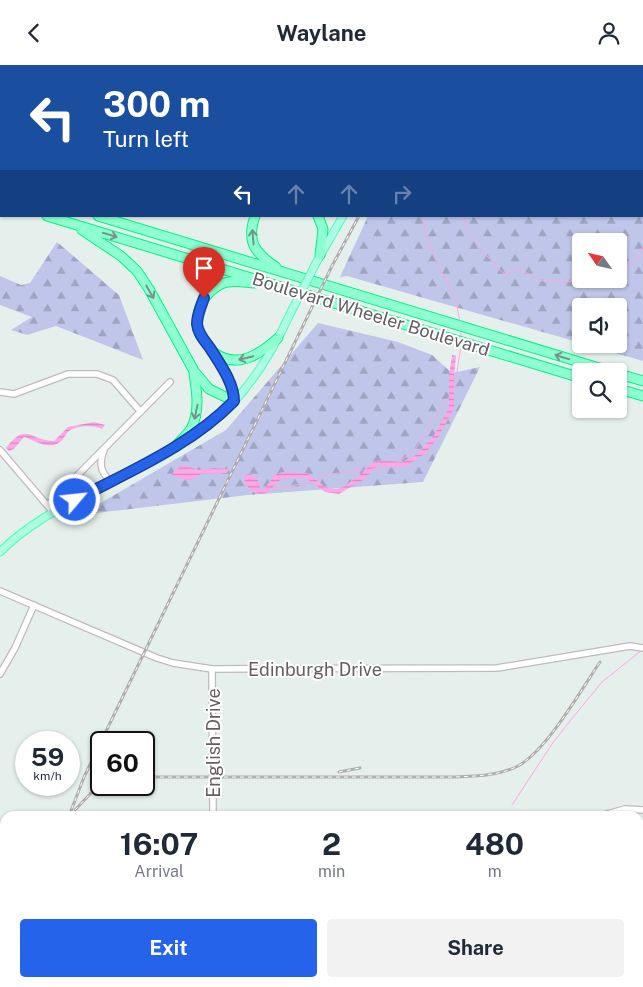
<!DOCTYPE html>
<style>
:root{--surface:#fff;--page:#f2f2f3;--text:#1f2937;--muted:#747a83;--accent:#2563eb}
body{margin:0;font-family:"Public Sans",sans-serif;background:var(--page);color:var(--text);height:100vh;display:flex;flex-direction:column;font-size:19px;white-space:nowrap}
*{box-sizing:border-box;margin:0}
p{font-size:16px;color:var(--muted)}
.icon{flex:none;width:28px;height:28px;fill:none;stroke:currentColor;stroke-width:2;stroke-linecap:round;stroke-linejoin:round}
.map{position:relative;flex:1;overflow:hidden}
.details{position:absolute;left:0px;top:746px;width:644px;height:176px;display:flex;flex-direction:column;background:var(--surface);border-radius:15px 15px 0 0;box-shadow:0 1px 4px #0004}
.details>*{flex:none}
.hud{position:absolute;left:0px;top:0px;width:644px;height:152px;box-shadow:0 1px 4px #0004;background:#1a4fa0;color:#fff;overflow:hidden}
.needle{width:32px;rotate:304deg}
.tools{position:absolute;left:572px;top:168px;display:grid;gap:10px}
.tools a{display:grid;place-items:center;width:55px;height:55px;border-radius:5px;background:var(--surface);box-shadow:0 1px 4px #0004;font-size:25px}
.speed{position:absolute;left:15px;top:666px;display:flex;gap:10px;font-size:25px;font-weight:700;text-align:center}
.speed>*{display:grid;place-content:center;width:65px;height:65px;border-radius:50%;background:var(--surface);box-shadow:0 1px 4px #0004;line-height:1}
.speed small{font-size:12px;font-weight:400}
.speed .limit{border:2px solid #111;border-radius:8px;background:#fff;color:#111}
.pin{position:absolute;display:grid;place-items:center;width:42px;height:42px;color:#fff;margin:-51px -21px;border-radius:50% 50% 50% 0;rotate:-45deg;box-shadow:0 0 5px #0007}
.pin .icon{rotate:45deg}
.me{position:absolute;width:55px;margin:-28px;rotate:62deg;stroke-linejoin:round;filter:drop-shadow(0 0 4px #0008)}
.turn{display:flex;align-items:center;gap:18px;height:105px;padding:0 20px;font-size:22px}
.turn .icon{width:65px;height:65px;stroke-width:2.5}
.turn b{display:block;font-size:35px;line-height:42px}
.lanes{display:flex;align-items:center;height:48px;padding:0 20px;background:#0003;justify-content:center;gap:25px;direction:ltr}
.lanes .off{opacity:.35}
.eta{display:flex;justify-content:space-evenly;align-items:center;height:85px;text-align:center}
.eta b{font-size:30px;font-weight:700;line-height:35px}
.button{display:flex;gap:10px;margin-top:auto;padding:10px 20px}
.button a{flex:1;height:58px;border-radius:5px;background:var(--accent);color:#fff;font-size:20px;font-weight:700;line-height:58px;text-align:center}
.button a+a{background:var(--page);color:var(--text)}
header{display:flex;justify-content:space-between;align-items:center;height:65px;padding:0 20px;background:var(--surface);font-size:22px;font-weight:700}
.map>svg:first-child{display:block}
.forest{fill:url(#forest-firs);fill-rule:evenodd}
.water{fill:url(#water-rules)}
.lines{fill:none;stroke-linecap:round;stroke-linejoin:round}
.stream{stroke:#ffa6e6;stroke-width:1}
.minor-casing{stroke:#c2b9be;stroke-width:8}
.major-casing{stroke:#51fcb2;stroke-width:9}
.highway-casing{stroke:#00f583;stroke-width:11}
.minor{stroke:#fff;stroke-width:5.5}
.major{stroke:#abffe4;stroke-width:7}
.highway{stroke:#8dffd0;stroke-width:9}
.rail-casing{stroke:#b0adaf;stroke-width:3}
.rail{stroke:#fff;stroke-width:1;stroke-dasharray:4;stroke-linecap:butt}
.major-bridge-casing{stroke:#51fcb2;stroke-width:9;stroke-linecap:butt}
.major-bridge{stroke:#abffe4;stroke-width:7}
.oneway{stroke:#749588}
.route-casing{stroke:#184099;stroke-width:12}
.route{stroke:#2563eb;stroke-width:9}
.labels{text-anchor:middle;dominant-baseline:central;stroke-width:4;stroke-linejoin:round;paint-order:stroke}
.street-label{font-size:18px;fill:#665c62;stroke:#fff}
</style>
<header><svg class="icon" aria-label="back" viewBox="0 0 24 24"><path d="M15 5l-7 7 7 7"/></svg>Waylane<svg class="icon" aria-label="person" viewBox="0 0 24 24"><circle cx="12" cy="8" r="4"/><path d="M4 21q1-7 8-7t8 7"/></svg></header>
<div class="map">
<svg width="643" height="922" viewBox="0 0 643 922">
<defs>
<pattern id="forest-firs" width="22" height="20" patternUnits="userSpaceOnUse" patternTransform="scale(1.25)"><rect width="22" height="20" fill="#bfc6e9"/><path d="M5 1l3.5 6h-7zM16 11l3.5 6h-7z" fill="#9fa4c0"/></pattern>
<pattern id="water-rules" width="6" height="5" patternUnits="userSpaceOnUse" patternTransform="scale(1.25)"><rect width="6" height="5" fill="#ffa6e6"/><path d="M0 2.5h6" fill="none" stroke="#d28abe"/></pattern>
</defs>
<rect width="100%" height="100%" fill="#e5f0ec"/>
<g class="forest">
<path d="M521,0H643V296L584,279H619V241H581V278L347,211L340,212L368,151H642V1H520ZM581,176H619V214H581Z"/>
<polygon points="57,177 119,230 143,295 56,261 27,270 11,265 32,252 0,240 0,211 21,220 30,218"/>
<polygon points="318,258 398,277 432,290 452,308 480,302 423,417 248,430 80,450 226,365"/>
<polygon points="0,901 5,902 5,918 99,918 99,922 0,922"/>
</g>
<g class="water">
<path d="M452,290L456,291L454,311V344L438,372L426,388L406,401L396,402L378,400L363,415L339,429L325,427L306,413H283C277,416 274,423 268,427C257,434 242,421 244,410L250,409L258,414L260,424L263,425L275,410L282,407L307,408L324,421L329,423L337,424L343,422L359,411L373,397L381,395L402,397L418,389L434,370L449,343V311Z"/>
<path d="M94,357L105,360L102,364C95,360 75,360 68,367C64,372 62,378 54,380C44,382 33,375 24,372L14,384L9,386L6,383C27,356 29,376 54,376L68,362Z"/>
<polygon points="183,400 200,405 214,403 229,404 227,408 201,409 191,415 186,415 172,410 174,406"/>
</g>
<g class="lines">
<g class="stream">
<polyline points="423,151 425,165 433,190 456,235 460,258"/>
<path d="M463,151C467,172 476,177 488,192C494,198 497,204 505,209L517,203L543,216L564,217L596,214"/>
<polyline points="619,206 638,193 643,183"/>
<polyline points="461,264 461,273"/>
<polyline points="454,324 461,282"/>
<polyline points="397,398 414,386 429,364 432,352 451,330"/>
<polyline points="371,404 392,402"/>
<polyline points="318,414 331,409 365,405"/>
<polyline points="269,425 311,417"/>
<polyline points="512,740 552,679 574,651 602,617 642,585"/>
</g>
<defs>
<g id="minor">
<polyline points="414,0 416,1"/>
<polyline points="40,1 40,0"/>
<polyline points="124,1 125,0"/>
<polyline points="0,43 1,43"/>
<polyline points="0,327 14,329 68,309 97,309 113,315 140,346"/>
<polyline points="0,385 53,447"/>
<path d="M104,385C99,398 100,406 110,416"/>
<polyline points="48,440 170,317"/>
<polyline points="0,526 157,593 173,598 212,604 497,603 630,581 643,583"/>
<polyline points="212,604 213,751"/>
<polyline points="0,609 15,583 34,540"/>
<polyline points="600,751 625,744 643,745"/>
<polyline points="639,878 643,864"/>
<polyline points="630,922 631,918"/>
</g>
<g id="major">
<polyline points="468,1 469,0"/>
<polyline points="316,198 343,151"/>
<path d="M0,487C26,461 56,445 88,428C131,405 178,386 216,354C249,326 272,288 290,249"/>
</g>
<g id="highway">
<polyline points="0,121 1,122"/>
<polyline points="0,137 1,138"/>
<polyline points="47,151 581,313"/>
<polyline points="98,151 609,306"/>
<path d="M255,151C246,177 255,188 276,202"/>
<polyline points="318,151 323,164 320,190"/>
<path d="M82,165L121,191L137,206L149,224L194,306L209,324L234,336C234,318 220,299 211,284C207,278 200,272 198,265C195,254 200,237 208,229C223,213 234,216 254,218"/>
<path d="M213,287C237,305 259,290 278,273"/>
<polyline points="619,309 643,316"/>
<polyline points="619,324 643,331"/>
<path d="M175,382C180,376 187,370 191,364C200,347 197,327 194,309"/>
</g>
</defs>
<use href="#minor" class="minor-casing"/>
<use href="#major" class="major-casing"/>
<use href="#highway" class="highway-casing"/>
<use href="#minor" class="minor"/>
<use href="#major" class="major"/>
<use href="#highway" class="highway"/>
<defs>
<g id="rail">
<polyline points="492,1 493,0"/>
<polyline points="512,1 513,0"/>
<polyline points="339,707 360,703"/>
<path d="M144,712H454C476,711 498,711 518,701C547,685 581,625 600,597"/>
<polyline points="75,745 91,728 104,720"/>
<polyline points="69,751 84,712 111,656 332,201 359,151"/>
<polyline points="93,918 97,922"/>
<polyline points="107,918 115,922"/>
</g>
</defs>
<use href="#rail" class="rail-casing"/>
<use href="#rail" class="rail"/>
<defs>
<polyline id="major-bridge" points="290,249 316,198"/>
</defs>
<use href="#major-bridge" class="major-bridge-casing"/>
<use href="#major-bridge" class="major-bridge"/>
</g>
<defs><path id="oneway-shaft" d="M-6 0H5M1.5-3L5.5 0L1.5 3" fill="none" stroke-width="1.6" stroke-linecap="round" stroke-linejoin="round" transform="scale(1.25)"/></defs>
<g class="oneway">
<use href="#oneway-shaft" transform="translate(110 170) rotate(17)"/>
<use href="#oneway-shaft" transform="translate(253 172) rotate(-95)"/>
<use href="#oneway-shaft" transform="translate(150 227) rotate(60)"/>
<use href="#oneway-shaft" transform="translate(562 292) rotate(-163)"/>
<use href="#oneway-shaft" transform="translate(246 293) rotate(166)"/>
<use href="#oneway-shaft" transform="translate(196 347) rotate(102)"/>
</g>
<g class="lines">
<defs>
<path id="route" d="M75,435C130,406 190,381 234,336C234,318 220,299 210,283C205,276 198,269 197,259C197,250 201,241 204,233"/>
</defs>
<use href="#route" class="route-casing"/>
<use href="#route" class="route"/>
</g>
<g class="labels">
<g class="street-label">
<text transform="translate(371 249) rotate(17)">Boulevard Wheeler Boulevard</text>
<text x="315" y="604">Edinburgh Drive</text>
<text transform="translate(213 678) rotate(-90)">English Drive</text>
</g>
</g>
</svg>
<div class="tools">
<a><svg class="needle" viewBox="-14 -14 28 28"><path d="M0-13l5 13h-10z" fill="#e53935"/><path d="M0 13l5-13h-10z" fill="#747a83"/></svg></a>
<a><svg class="icon" aria-label="sound" viewBox="0 0 24 24"><path d="M4 9h4l5-4v14l-5-4H4zM17 9q2 3 0 6"/></svg></a>
<a><svg class="icon" aria-label="search" viewBox="0 0 24 24"><circle cx="10" cy="10" r="6"/><path d="M15 15l6 6"/></svg></a>
</div>
<div class="speed"><div>59<small>km/h</small></div><div class="limit">60</div></div>
<div class="pin" style="left:204px;top:233px;background:#d93025"><svg class="icon" aria-label="arrive" viewBox="0 0 24 24"><path d="M6 21V4h12l-3 4 3 4H6"/></svg></div>
<svg class="me" style="left:75px;top:435px" viewBox="-20 -20 40 40"><circle r="17" fill="#2563eb" stroke="#fff" stroke-width="3"/><path d="M0-11L8 9 0 5-8 9z" fill="#fff"/></svg>
<div class="hud">
<div class="turn"><svg class="icon" aria-label="left" viewBox="0 0 24 24"><path d="M17 20v-9H6M10 6l-5 5 5 5"/></svg><div><b>300 m</b>Turn left</div></div>
<div class="lanes"><svg class="icon" aria-label="left" viewBox="0 0 24 24"><path d="M17 20v-9H6M10 6l-5 5 5 5"/></svg><svg class="icon off" aria-label="ahead" viewBox="0 0 24 24"><path d="M12 20V5M6 11l6-6 6 6"/></svg><svg class="icon off" aria-label="ahead" viewBox="0 0 24 24"><path d="M12 20V5M6 11l6-6 6 6"/></svg><svg class="icon off" aria-label="right" viewBox="0 0 24 24"><path d="M7 20v-9h11M14 6l5 5-5 5"/></svg></div>
</div>
<section class="details">
<div class="eta">
<div><b>16:07</b><p>Arrival</p></div>
<div><b>2</b><p>min</p></div>
<div><b>480</b><p>m</p></div>
</div>
<div class="button"><a>Exit</a><a>Share</a></div>
</section>
</div>
